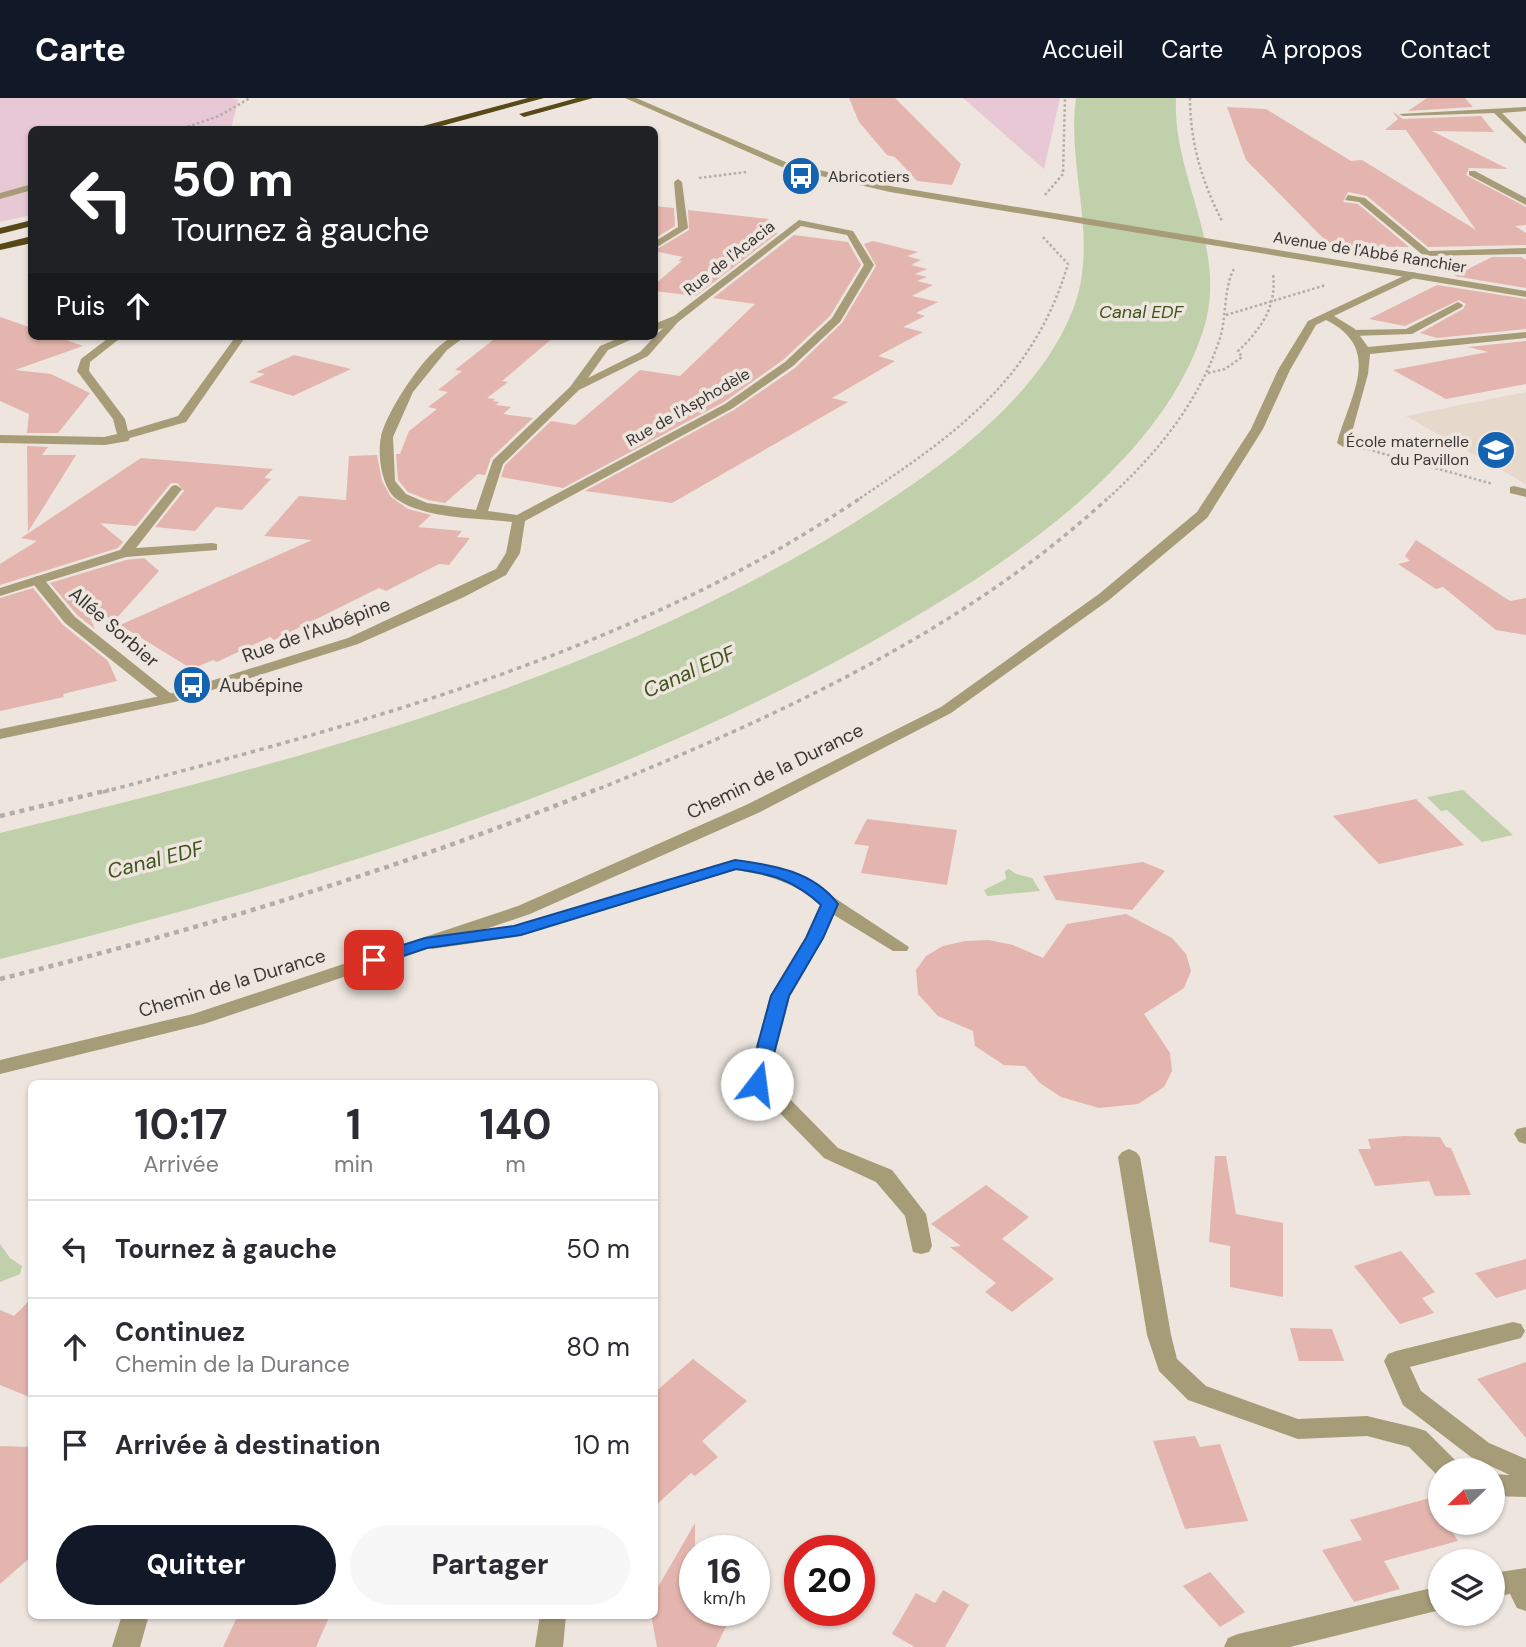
<!DOCTYPE html>
<html lang="fr">
<meta charset="utf-8">
<style>
:root{--surface:#fff;--page:#f7f7f7;--text:#2b2b33;--muted:#7c7c81;--line:#e1e1e2;--accent:#111827}
body{margin:0;font-family:"DM Sans",sans-serif;background:var(--page);color:var(--text);height:100vh;display:flex;flex-direction:column;font-size:26px;white-space:nowrap}
*{box-sizing:border-box;margin:0}
p{font-size:23px;color:var(--muted)}
.icon{flex:none;width:38px;height:38px;fill:none;stroke:currentColor;stroke-width:2;stroke-linecap:round;stroke-linejoin:round}
.map{position:relative;flex:1;overflow:hidden}
.sheet{position:absolute;left:28px;top:982px;width:630px;height:539px;display:flex;flex-direction:column;background:var(--surface);border-radius:10px;box-shadow:0 2px 5px #0004}
.sheet>*{flex:none}
.hud{position:absolute;left:28px;top:28px;width:630px;height:214px;border-radius:10px;box-shadow:0 2px 5px #0004;background:#202124;color:#fff;overflow:hidden}
.needle{width:46px;rotate:247deg}
.fabs{position:absolute;left:1428px;top:1360px;display:grid;gap:14px}
.fabs a{display:grid;place-items:center;width:77px;height:77px;border-radius:50%;background:var(--surface);box-shadow:0 2px 5px #0004;font-size:35px}
.speed{position:absolute;left:679px;top:1437px;display:flex;gap:14px;font-size:35px;font-weight:700;text-align:center}
.speed>*{display:grid;place-content:center;width:91px;height:91px;border-radius:50%;background:var(--surface);box-shadow:0 2px 5px #0004;line-height:1}
.speed small{font-size:18px;font-weight:400}
.speed .limit{border:10px solid #d22;background:#fff;color:#111}
.pin{position:absolute;display:grid;place-items:center;width:60px;height:60px;color:#fff;margin:-30px;border-radius:14px;box-shadow:0 4px 10px #0006}
.me{position:absolute;width:77px;margin:-38px;rotate:15deg;stroke-linejoin:round;filter:drop-shadow(0 0 5px #0008)}
.turn{display:flex;align-items:center;gap:24px;height:147px;padding:0 28px;font-size:32px}
.turn .icon{width:91px;height:91px;stroke-width:2.5}
.turn b{display:block;font-size:49px;line-height:60px}
.then{display:flex;align-items:center;height:66px;padding:0 28px;background:#0003;gap:14px;font-size:26px}
.eta{display:flex;justify-content:space-evenly;align-items:center;height:119px;text-align:center}
.eta b{font-size:42px;font-weight:700;line-height:49px}
.action{display:flex;gap:14px;margin-top:auto;padding:14px 28px}
.action a{flex:1;height:80px;border-radius:42px;background:var(--accent);color:#fff;font-size:28px;font-weight:700;line-height:80px;text-align:center}
.action a+a{background:var(--page);color:var(--text)}
ul{padding:0;list-style:none}
li{display:flex;align-items:center;gap:21px;height:98px;padding:0 28px;border-top:2px solid var(--line)}
li div{flex:1}
li b{display:block;font-size:26px}
li em{font-style:normal}
header{display:flex;align-items:center;gap:42px;box-sizing:border-box;height:98px;padding:0 35px;background:var(--accent);color:#fff}
header strong{font-size:33px}
nav{display:flex;gap:38px;margin-inline-start:auto;font-size:24px}
.map>svg:first-child{display:block}
.built{fill:#e7d8cc}
.green{fill:#e8c8d4}
.water{fill:#bfd0aa}
.building{fill:#e3b5ae}
.lines{fill:none;stroke-linecap:round;stroke-linejoin:round}
.path-far2{stroke:#b3aca7;stroke-width:2.5;stroke-dasharray:2.5 2.5;stroke-linecap:butt}
.path-far1{stroke:#b3aca7;stroke-width:3.5;stroke-dasharray:4.5 4.5;stroke-linecap:butt}
.path{stroke:#b3aca7;stroke-width:4.5;stroke-dasharray:5 5;stroke-linecap:butt}
.service{fill:#a69c78;fill-rule:evenodd}
.minor{fill:#a69c78;fill-rule:evenodd}
.tertiary{fill:#a69c78;fill-rule:evenodd}
.motorway{fill:#564817;fill-rule:evenodd}
.route{fill:#1a73e8;stroke:#114b97;stroke-width:2}
.labels{text-anchor:middle;dominant-baseline:central;stroke-width:7;stroke-linejoin:round;paint-order:stroke}
.far-poi-label{font-size:16px;fill:#3b3735;stroke:#ede5de;text-anchor:start}
.far-street-label{font-size:16px;fill:#3b3735;stroke:#ede5de}
.far-water-label{font-size:18px;font-style:italic;fill:#40551d;stroke:#ede5de}
.street-label{font-size:19px;fill:#3b3735;stroke:#ede5de}
.poi-label{font-size:19px;fill:#3b3735;stroke:#ede5de;text-anchor:start}
.water-label{font-size:21px;font-style:italic;fill:#40551d;stroke:#ede5de}
</style>
<header>
<strong>Carte</strong>
<nav><a>Accueil</a><a>Carte</a><a>À propos</a><a>Contact</a></nav>
</header>
<div class="map">
<svg width="1526" height="1549" viewBox="0 0 1526 1549">
<rect width="100%" height="100%" fill="#ede5de"/>
<polygon class="built" points="1526,294 1526,386 1406,318 1460,307"/>
<g class="green">
<polygon points="0,0 231,0 238,2 231,31 32,32 31,117 0,124"/>
<polygon points="963,0 1060,0 1044,71"/>
</g>
<g class="water">
<path d="M1076,0H1176C1172,80 1230,151 1203,233C1164,353 1037,445 933,508C647,682 322,780 0,861V735C303,662 626,577 888,403C959,356 1039,295 1072,214C1101,144 1066,71 1076,0Z"/>
<polygon points="1463,692 1513,737 1482,744 1447,712 1441,713 1427,699"/>
<polygon points="1009,771 1016,776 1032,780 1040,793 987,798 984,792 1006,781 1005,773"/>
<polygon points="0,1146 10,1160 22,1168 20,1176 0,1184"/>
</g>
<g class="building">
<polygon points="849,0 895,0 961,66 952,87 917,83 895,59 887,57 859,24"/>
<polygon points="1427,0 1465,0 1473,9 1408,13"/>
<polygon points="1227,9 1266,11 1351,63 1362,62 1476,132 1406,32 1385,32 1398,21 1392,13 1403,21 1481,18 1494,34 1432,33 1508,71 1469,70 1466,77 1526,109 1526,127 1515,128 1526,135 1526,147 1428,149 1367,98 1348,94 1343,104 1358,106 1409,149 1349,148 1327,144 1246,62"/>
<polygon points="654,108 674,110 675,128 654,141"/>
<polygon points="688,112 769,121 755,132 778,135 696,198 654,193 654,187 682,163 678,163 683,159 654,153 689,132"/>
<polygon points="794,137 848,144 861,167 830,218 783,262 724,304 563,390 501,379 505,367 551,323 575,327 640,272 680,278 755,206 713,200"/>
<polygon points="873,143 918,154 907,158 921,162 911,167 927,171 915,176 927,179 917,183 933,187 912,198 938,204 916,215 925,218 903,229 923,234 878,258 895,263 832,300 848,304 672,405 585,393 734,312 795,270 842,225 876,168 864,146"/>
<polygon points="1492,159 1521,159 1526,162 1526,190 1454,178"/>
<polygon points="1437,187 1526,201 1526,231 1437,240 1420,235 1463,211 1466,206 1459,202 1405,228 1369,221"/>
<polygon points="0,219 32,230 32,238 55,238 83,248 15,272 51,276 90,295 58,335 27,335 29,316 0,303"/>
<polygon points="498,238 555,238 502,283 508,284 487,300 495,301 493,303 499,304 496,307 511,309 503,316 533,320 491,360 485,377 478,376 445,405 428,402 408,394 398,382 396,356 400,356 409,333 437,311 428,309 448,294 438,292 462,273 455,272"/>
<polygon points="1526,243 1526,286 1446,301 1393,272 1488,254 1468,249"/>
<polygon points="294,257 351,271 293,298 249,284 265,276 256,274"/>
<polygon points="27,348 48,349 42,357 76,357 28,434"/>
<polygon points="377,357 382,383 391,399 408,411 431,417 418,429 462,433 457,439 470,440 449,467 439,466 386,493 379,490 274,542 270,539 217,564 213,562 192,571 120,527 312,442 264,438 299,398 346,402 349,358"/>
<polygon points="141,360 273,371 264,380 271,381 242,412 216,409 195,433 155,429 184,393 177,385 171,385 136,428 100,425 123,444 118,450 0,487 0,466 37,443 21,440"/>
<polygon points="1416,442 1510,503 1526,500 1526,537 1496,532 1443,489 1436,491 1398,466 1410,463 1405,458"/>
<polygon points="144,460 159,473 114,523 83,505 95,531 77,517 50,485 126,462"/>
<polygon points="33,490 63,527 108,563 117,583 63,596 64,599 0,613 0,500"/>
<polygon points="1416,701 1464,747 1379,766 1333,718"/>
<polygon points="867,721 957,732 947,787 861,775 869,748 854,746"/>
<polygon points="1143,764 1165,773 1132,812 1056,802 1043,778"/>
<polygon points="1126,816 1172,840 1186,856 1191,873 1184,890 1144,916 1170,955 1172,973 1164,989 1138,1006 1099,1010 1061,999 1040,985 1025,968 1004,967 975,948 973,933 938,918 918,896 916,872 926,858 943,848 965,843 989,842 1013,847 1043,860 1067,826"/>
<polygon points="1404,1038 1440,1039 1446,1049 1451,1050 1471,1097 1435,1098 1429,1083 1375,1088 1358,1051 1371,1051 1368,1041"/>
<polygon points="1215,1058 1226,1058 1236,1116 1283,1125 1283,1199 1230,1189 1230,1148 1209,1144"/>
<polygon points="986,1087 1029,1119 1002,1141 1054,1181 1012,1214 985,1194 996,1185 950,1149 961,1148 931,1126"/>
<polygon points="1401,1153 1435,1194 1422,1200 1434,1215 1400,1226 1354,1168"/>
<polygon points="1526,1161 1526,1191 1496,1200 1475,1175"/>
<polygon points="32,1200 32,1300 0,1287 0,1212 14,1218"/>
<polygon points="1290,1230 1332,1231 1344,1263 1299,1263"/>
<polygon points="693,1261 747,1303 702,1343 718,1359 695,1378 691,1375 654,1409 654,1295"/>
<polygon points="1526,1264 1526,1340 1477,1281"/>
<polygon points="1195,1338 1200,1349 1220,1346 1248,1423 1185,1431 1153,1343"/>
<polygon points="0,1348 32,1349 32,1458 0,1486"/>
<polygon points="1430,1400 1440,1415 1440,1424 1446,1424 1458,1443 1384,1463 1400,1491 1354,1504 1322,1452 1362,1442 1350,1422"/>
<polygon points="695,1425 695,1512 734,1512 716,1549 657,1549 651,1517 654,1517 654,1496"/>
<polygon points="1210,1474 1245,1514 1220,1529 1183,1488"/>
<polygon points="943,1492 969,1507 945,1549 915,1549 892,1536 916,1495 935,1505"/>
<polygon points="238,1517 330,1517 316,1549 223,1549"/>
</g>
<g class="lines">
<g class="path-far2">
<path d="M1190,0C1190,44 1202,84 1222,123"/>
<polyline points="178,32 219,18 250,0"/>
<polyline points="699,80 746,74"/>
<polyline points="1045,97 1063,76 1065,0"/>
<polyline points="1226,217 1326,187"/>
<path d="M1208,275L1225,271L1242,259L1238,253C1261,231 1277,209 1273,176"/>
<polyline points="1363,350 1493,386"/>
<path d="M856,403C954,337 1033,284 1068,166L1042,138"/>
<path d="M1105,403C1155,358 1199,305 1220,240C1227,218 1223,191 1234,171"/>
</g>
<g class="path-far1">
<path d="M103,694C363,625 633,554 859,401"/>
<path d="M591,694C772,621 961,535 1107,401"/>
</g>
<g class="path">
<polyline points="0,718 109,692"/>
<path d="M0,881C202,831 402,770 595,692"/>
</g>
<g class="service">
<polygon points="1458,204 1463,207 1462,209 1412,236 1352,238 1347,235 1352,232 1406,231"/>
<polygon points="37,478 42,479 75,519 174,598 177,601 174,604 164,604 65,525 30,482"/>
<path d="M735,762L781,770L803,779L909,849L907,853H893L834,817L824,840L790,898L768,984L786,997L838,1050L892,1072L926,1116L932,1148L929,1154L921,1156L913,1154L905,1118L876,1084L824,1060L772,1007L747,986L770,898L806,840L821,807C795,785 769,777 736,772L515,839L432,851L423,845L432,839L513,828Z"/>
</g>
<g class="minor">
<polygon points="1526,9 1526,13 1502,15 1526,39 1526,46 1494,15 1403,18 1399,16"/>
<polygon points="1469,73 1475,73 1526,100 1526,107 1469,77"/>
<polygon points="678,81 682,84 688,130 654,151 654,144 678,129 674,84"/>
<polygon points="32,86 32,92 0,101 0,95"/>
<polygon points="1348,97 1365,100 1429,153 1526,150 1526,156 1424,158 1359,104 1345,102"/>
<path d="M799,122L853,133L874,167L840,224L793,268L733,310L525,423L520,455L506,477L464,499L358,546L174,604L0,641V631L166,597L348,540L496,471L506,455L512,424C480,420 426,421 398,402C382,392 377,357 381,339C387,312 427,252 451,240C456,237 461,238 466,238L447,252L413,294L393,339L395,383L406,396L427,405L476,412L493,362L570,289L600,248L624,238H639L608,252L588,280L640,254L663,230L654,233V226L674,218ZM801,128L847,137L864,167L832,220L785,264L725,306L517,417L488,413L503,366L579,292L648,258L678,224Z"/>
<path d="M1412,174L1416,175V179L1334,218L1355,231L1368,249L1526,234V240L1370,256L1368,276L1349,345L1343,349L1337,345C1350,297 1384,251 1326,222L1316,227L1290,272L1263,331L1207,420L1109,502L951,615L758,715L530,816L204,926L0,976V962L193,916L518,808L746,707L941,609L1099,496L1197,414L1251,331L1278,272L1308,223Z"/>
<polygon points="111,238 123,238 90,264 89,273 125,321 128,333 178,318 236,238 246,238 186,324 130,340 128,343 105,347 0,345 0,337 104,339 117,336 113,321 77,273 81,261"/>
<polygon points="176,387 182,391 136,450 212,445 217,446 217,452 126,459 0,498 0,490 120,452 172,388"/>
<polygon points="1514,388 1526,391 1526,399 1510,395 1510,389"/>
<polygon points="1526,1029 1526,1046 1519,1044 1514,1036 1517,1031"/>
<polygon points="1129,1051 1136,1054 1140,1059 1171,1237 1177,1261 1206,1288 1298,1321 1367,1318 1417,1330 1426,1333 1457,1364 1461,1372 1440,1372 1440,1380 1409,1349 1367,1338 1298,1341 1188,1302 1159,1273 1147,1237 1118,1059 1122,1054"/>
<polygon points="1513,1224 1521,1226 1525,1233 1521,1240 1410,1269 1421,1293 1489,1345 1526,1361 1526,1399 1493,1398 1493,1376 1510,1377 1471,1359 1403,1307 1384,1263 1388,1256 1396,1253"/>
<polygon points="1526,1470 1526,1513 1517,1510 1510,1496 1493,1499 1493,1475"/>
<polygon points="1440,1488 1440,1512 1290,1549 1224,1549 1228,1540 1238,1536"/>
<polygon points="122,1517 149,1517 140,1549 112,1549"/>
<polygon points="540,1517 566,1517 563,1549 535,1549"/>
</g>
<polygon class="tertiary" points="625,0 636,0 788,65 890,88 1526,193 1526,199 890,94 782,69"/>
<g class="motorway">
<polygon points="528,0 544,0 427,32 408,32"/>
<polygon points="577,0 593,0 524,19 519,16"/>
<polygon points="32,122 32,128 0,136 0,130"/>
<polygon points="32,138 32,145 0,152 0,146"/>
</g>
</g>
<path class="route" d="M735,762C773,767 813,773 838,806L823,840L789,898L766,986L757,992L747,986L771,898L806,840L821,807C794,782 772,776 736,771L521,837L427,850L374,868L366,862L368,858L425,840L514,828Z"/>
<defs>
<symbol id="bus-disc" viewBox="-11 -11 22 22"><circle r="9.5" fill="#1463b1" stroke="#ede5de"/><path d="M-5-6H5V4H4V6H2V4H-2V6H-4V4H-5ZM-3.5-4V0h7V-4ZM-3.5 1.2v1.5H-2V1.2ZM2 1.2v1.5H3.5V1.2Z" fill="#fff"/></symbol>
<symbol id="school-disc" viewBox="-11 -11 22 22"><circle r="9.5" fill="#1463b1" stroke="#ede5de"/><path d="M0-5L7-2L0 1L-7-2ZM-4 1L0 2.5L4 1V4Q0 6-4 4Z" fill="#fff"/></symbol>
</defs>
<g fill-rule="evenodd">
<use href="#bus-disc" x="779" y="56" width="44" height="44"/>
<use href="#school-disc" x="1474" y="330" width="44" height="44"/>
<use href="#bus-disc" x="170" y="565" width="44" height="44"/>
</g>
<g class="labels">
<g class="far-poi-label">
<text x="828" y="78">Abricotiers</text>
<text x="1469" y="343" text-anchor="end">École maternelle<tspan x="1469" dy="18">du Pavillon</tspan></text>
</g>
<g class="far-street-label">
<text transform="translate(1370 154) rotate(9)">Avenue de l'Abbé Ranchier</text>
<text transform="translate(729 160) rotate(-38)">Rue de l'Acacia</text>
<text transform="translate(688 309) rotate(-30)">Rue de l'Asphodèle</text>
</g>
<g class="far-water-label">
<text x="1141" y="214">Canal EDF</text>
</g>
<g class="street-label">
<text transform="translate(114 529) rotate(41)">Allée Sorbier</text>
<text transform="translate(316 532) rotate(-20)">Rue de l'Aubépine</text>
<text transform="translate(775 673) rotate(-26)">Chemin de la Durance</text>
<text transform="translate(232 885) rotate(-17)">Chemin de la Durance</text>
</g>
<g class="poi-label">
<text x="219" y="587">Aubépine</text>
</g>
<g class="water-label">
<text transform="translate(689 574) rotate(-24)">Canal EDF</text>
<text transform="translate(155 762) rotate(-14)">Canal EDF</text>
</g>
</g>
</svg>
<div class="fabs">
<a><svg class="needle" viewBox="-14 -14 28 28"><path d="M0-13l5 13h-10z" fill="#e53935"/><path d="M0 13l5-13h-10z" fill="#7c7c81"/></svg></a>
<a><svg class="icon" aria-label="layers" viewBox="0 0 24 24"><path d="M12 4l9 5-9 5-9-5zM3 14l9 5 9-5"/></svg></a>
</div>
<div class="speed"><div>16<small>km/h</small></div><div class="limit">20</div></div>
<div class="pin" style="left:374px;top:862px;background:#d93025"><svg class="icon" aria-label="arrive" viewBox="0 0 24 24"><path d="M6 21V4h12l-3 4 3 4H6"/></svg></div>
<svg class="me" style="left:757px;top:986px" viewBox="-20 -20 40 40"><circle r="19" fill="#fff"/><path d="M0-13L10 11 0 6-10 11z" fill="#1a73e8"/></svg>
<div class="hud">
<div class="turn"><svg class="icon" aria-label="left" viewBox="0 0 24 24"><path d="M17 20v-9H6M10 6l-5 5 5 5"/></svg><div><b>50 m</b>Tournez à gauche</div></div>
<div class="then">Puis<svg class="icon" aria-label="ahead" viewBox="0 0 24 24"><path d="M12 20V5M6 11l6-6 6 6"/></svg></div>
</div>
<section class="sheet">
<div class="eta">
<div><b>10:17</b><p>Arrivée</p></div>
<div><b>1</b><p>min</p></div>
<div><b>140</b><p>m</p></div>
</div>
<ul>
<li><svg class="icon" aria-label="left" viewBox="0 0 24 24"><path d="M17 20v-9H6M10 6l-5 5 5 5"/></svg><div><b>Tournez à gauche</b></div><em>50 m</em></li>
<li><svg class="icon" aria-label="ahead" viewBox="0 0 24 24"><path d="M12 20V5M6 11l6-6 6 6"/></svg><div><b>Continuez</b><p>Chemin de la Durance</p></div><em>80 m</em></li>
<li><svg class="icon" aria-label="arrive" viewBox="0 0 24 24"><path d="M6 21V4h12l-3 4 3 4H6"/></svg><div><b>Arrivée à destination</b></div><em>10 m</em></li>
</ul>
<div class="action"><a>Quitter</a><a>Partager</a></div>
</section>
</div>
